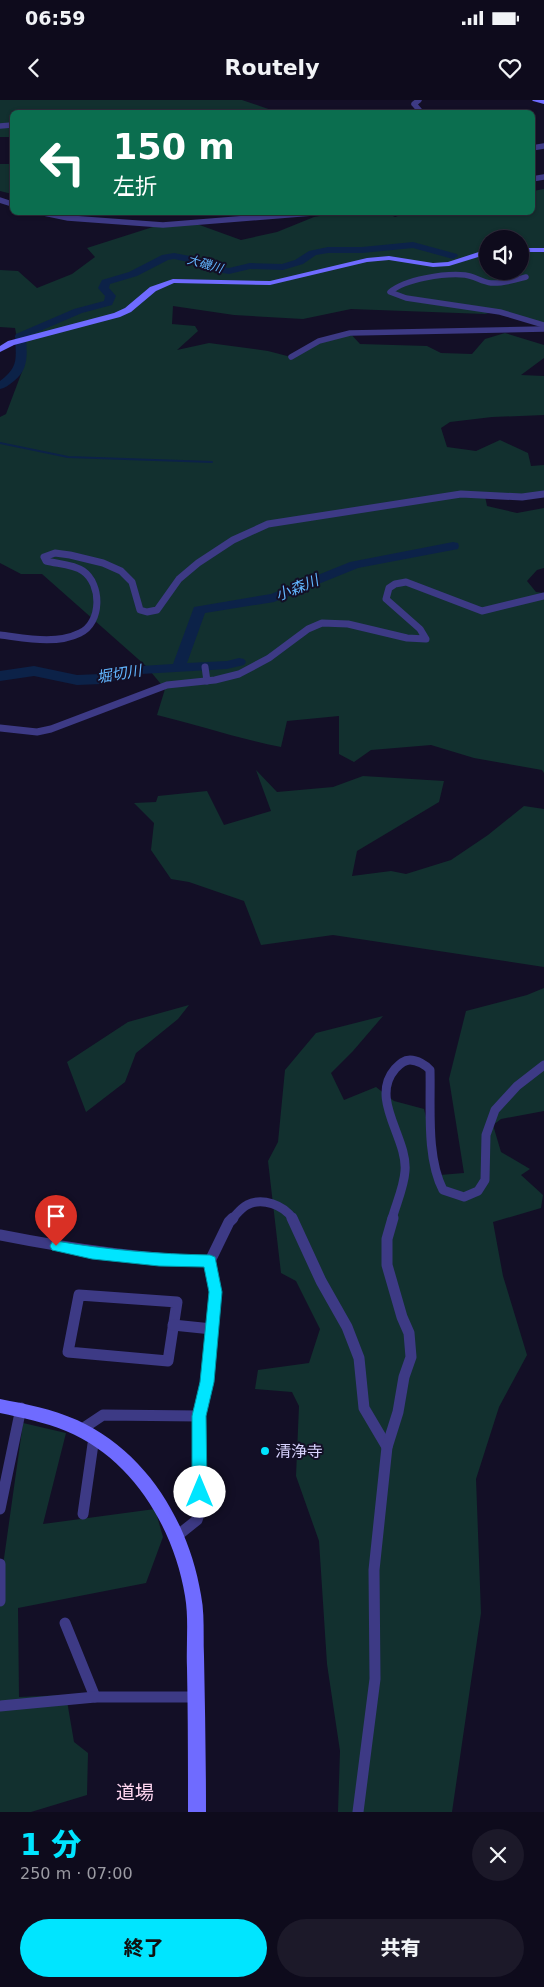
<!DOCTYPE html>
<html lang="ja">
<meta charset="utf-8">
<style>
:root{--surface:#0e0b1c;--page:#1c1929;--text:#f1f3f6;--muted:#9b9ba3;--line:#2e2b3b;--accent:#00e5ff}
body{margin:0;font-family:"DejaVu Sans","Noto Sans JP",sans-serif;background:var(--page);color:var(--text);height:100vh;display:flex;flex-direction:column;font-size:19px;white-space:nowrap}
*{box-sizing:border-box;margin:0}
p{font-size:16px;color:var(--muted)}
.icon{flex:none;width:28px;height:28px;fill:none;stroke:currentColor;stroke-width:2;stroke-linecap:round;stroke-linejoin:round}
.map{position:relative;height:1712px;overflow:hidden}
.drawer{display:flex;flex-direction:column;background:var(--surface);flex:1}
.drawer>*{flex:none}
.top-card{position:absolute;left:10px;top:10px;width:525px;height:105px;border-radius:8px;box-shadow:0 1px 4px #0004,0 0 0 1px var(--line);background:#0b6e4f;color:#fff;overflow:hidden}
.buttons{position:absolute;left:479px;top:130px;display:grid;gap:10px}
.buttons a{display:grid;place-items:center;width:50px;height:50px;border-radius:50%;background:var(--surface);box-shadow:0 1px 4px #0004,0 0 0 1px var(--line);font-size:25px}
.pin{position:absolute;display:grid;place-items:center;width:42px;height:42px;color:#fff;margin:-51px -21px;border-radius:50% 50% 50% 0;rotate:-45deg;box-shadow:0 0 5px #0007}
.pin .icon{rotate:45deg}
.me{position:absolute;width:55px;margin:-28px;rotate:0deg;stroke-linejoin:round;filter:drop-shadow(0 0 4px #0008)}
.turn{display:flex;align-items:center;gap:18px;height:105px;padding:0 20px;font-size:22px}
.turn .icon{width:65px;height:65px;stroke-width:2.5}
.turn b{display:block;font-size:35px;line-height:42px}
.round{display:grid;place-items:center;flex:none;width:52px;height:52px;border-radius:26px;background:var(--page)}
.head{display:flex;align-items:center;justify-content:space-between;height:85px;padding:0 20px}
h1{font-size:30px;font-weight:800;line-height:38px;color:var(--accent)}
.button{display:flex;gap:10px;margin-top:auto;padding:10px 20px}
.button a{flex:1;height:58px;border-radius:30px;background:var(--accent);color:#111;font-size:20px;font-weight:800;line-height:58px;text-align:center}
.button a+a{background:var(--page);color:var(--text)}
.status{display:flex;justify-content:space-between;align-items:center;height:35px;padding:0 25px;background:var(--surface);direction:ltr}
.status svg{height:14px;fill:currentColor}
header{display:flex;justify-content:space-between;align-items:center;height:65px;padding:0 20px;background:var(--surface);font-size:22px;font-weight:800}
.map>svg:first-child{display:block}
.green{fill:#12302f;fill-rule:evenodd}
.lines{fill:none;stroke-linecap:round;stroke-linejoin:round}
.stream{stroke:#0c2248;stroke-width:2}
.river{fill:#0c2248;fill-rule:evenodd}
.street-far3{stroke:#3d3a85;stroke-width:5.5}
.street-far2{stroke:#3d3a85;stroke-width:7}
.street-far1{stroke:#3d3a85;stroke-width:9}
.street{stroke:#3d3a85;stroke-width:11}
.secondary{fill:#6f6bff;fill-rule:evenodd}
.route{fill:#00e5ff;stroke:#0095a6}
.poi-dot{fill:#00e5ff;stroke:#130f26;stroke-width:2}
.labels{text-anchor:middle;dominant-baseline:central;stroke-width:4;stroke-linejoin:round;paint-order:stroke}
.far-water-label{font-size:12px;font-style:italic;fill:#62b6ff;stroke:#130f26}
.water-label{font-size:15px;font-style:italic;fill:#62b6ff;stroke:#130f26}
.near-poi-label{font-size:16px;fill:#d9d4ff;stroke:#130f26;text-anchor:start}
.near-quarter-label{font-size:19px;fill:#ffd6f0;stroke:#130f26}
</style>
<div class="status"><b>06:59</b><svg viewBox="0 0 49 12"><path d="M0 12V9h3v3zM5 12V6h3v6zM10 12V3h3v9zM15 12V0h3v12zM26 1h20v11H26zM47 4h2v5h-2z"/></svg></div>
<header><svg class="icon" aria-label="back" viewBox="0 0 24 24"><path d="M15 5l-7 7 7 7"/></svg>Routely<svg class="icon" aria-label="heart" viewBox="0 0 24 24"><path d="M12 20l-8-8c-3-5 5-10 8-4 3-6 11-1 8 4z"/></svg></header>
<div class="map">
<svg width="544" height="1712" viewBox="0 0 544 1712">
<rect width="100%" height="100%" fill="#130f26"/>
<g class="green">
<polygon points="0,0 242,0 277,12 12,12 12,37 0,37"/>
<polygon points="0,64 12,64 12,94 0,91"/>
<path d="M544,89V225L498,211L485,214L351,209L303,219L234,215L173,206L172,224L195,226L198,231L177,250L209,243L268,251L291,257L314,243L349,232L360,244L427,246L441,253L472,254L485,239L505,233L544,245V258L521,275L544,276V315L492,317L450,322L441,328L447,347L476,351L500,340L528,353L531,366L544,365V393L485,396L487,406L517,413L544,408V468L537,470L527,481L536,492L544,493V673L542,670L474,658L431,645L371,650L354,662L339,654V616L287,621L281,647C239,639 199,625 157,615L165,589L146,566L42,474H21L0,463V317L6,314L23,269L15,228L0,227V170L18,171L37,188L72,174L95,157L87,148L156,126L194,123L241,140L277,132L314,117L337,113H387L395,117L409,112H532L533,91ZM488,139H520V171H488Z"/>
<polygon points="256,670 277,692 333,687 363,676 444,681 439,702 357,751 352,776 391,771 406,774 451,760 488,735 524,706 544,709 544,867 333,835 261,845 244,801 189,782 171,779 151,750 154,723 134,703 156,702 158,696 207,691 224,725 271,711"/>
<polygon points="544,888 544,1011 501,1019 493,1025 501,1052 530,1069 521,1075 543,1095 541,1108 493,1122 503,1176 527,1255 499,1307 476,1379 481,1513 452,1712 338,1712 340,1651 327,1564 319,1441 296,1376 299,1306 292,1292 255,1289 258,1270 309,1263 320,1229 296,1181 281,1173 268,1061 278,1042 285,970 316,933 383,916 353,951 331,973 344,1000 376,987 394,1001 424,1009 440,1075 464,1073 449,979 466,911 527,895"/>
<polygon points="189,905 178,919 136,953 125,982 86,1012 67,962 128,922"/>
<polygon points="23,1323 66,1333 43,1424 155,1409 163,1437 146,1483 18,1508 19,1597 66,1595 74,1642 88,1653 87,1695 31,1712 0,1712 0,1607 4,1607 0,1600 0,1487"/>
</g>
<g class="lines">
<polyline class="stream" points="0,343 68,357 212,362"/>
<g class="river">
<path d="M413,142L457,154L458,156L453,159L413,148L362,153H328L316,155L303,164L283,170L250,169L229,174L211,171L188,162L174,159L168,160L137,176L110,184L109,188L116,196L112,205L82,213L26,237C27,255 29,269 14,281C9,285 5,288 0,289V281C19,267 16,258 15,236L16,234L74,209L104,201L105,196L98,188L102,180L129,172L162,155L174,153L195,157L217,166L229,168L250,163L282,164L295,160L309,151L328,147H362Z"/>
<polygon points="453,442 458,443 459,446 458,449 358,468 274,502 205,513 187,563 227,561 239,558 244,559 246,562 244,565 227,569 141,574 101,584 77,585 34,576 0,581 0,571 34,566 77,575 101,574 141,566 173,564 194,507 271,494 350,462"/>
</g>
<g class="street-far3">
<polyline points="419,0 414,4 421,12"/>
<polyline points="0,26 12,25"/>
<polyline points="532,48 544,46"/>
<polyline points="532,79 544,77"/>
<polyline points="0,100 12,104"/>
<polyline points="39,112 68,118 163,125 325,112"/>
<path d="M526,177C515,180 503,184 491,183C482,182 474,176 465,175C445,173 405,179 390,192L406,198L500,212L544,225"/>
<polyline points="291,257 319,241 350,233 544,229"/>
</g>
<g class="street-far2">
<path d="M0,535C25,538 56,545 80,533C102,523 102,484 83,471C73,464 58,464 46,461L44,457L55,453L70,455L103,463L121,471L132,482L140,510L147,512L157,510L179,479L198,463L233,440L268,424L461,394L522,397L544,394"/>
<polyline points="205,567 207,581"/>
<polyline points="0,628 37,632 51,629 167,585 215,580 239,574 269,558 308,529 322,523 348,524 407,538 426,539 420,529 386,499 389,488 395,484 406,482 482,511 544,496"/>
</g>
<g class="street-far1">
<path d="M232,1119C236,1115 241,1108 247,1105C262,1097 284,1105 293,1119"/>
<path d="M392,1119C396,1104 404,1087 405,1071C408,1038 369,999 395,969C399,965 403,960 410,960C417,960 426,965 430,970C431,1007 426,1057 443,1090L464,1097L478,1091L485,1080L486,1035L495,1010L517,986L544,965"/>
</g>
<g class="street">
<polyline points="292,1118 321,1181 347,1227 359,1258 364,1308 387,1347"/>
<path d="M0,1135C70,1149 139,1159 210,1161"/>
<polygon points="79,1195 177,1202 168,1261 68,1252"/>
<polyline points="173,1225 212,1229"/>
<polyline points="82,1329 103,1315 199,1316"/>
<polyline points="0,1409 21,1308"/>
<polyline points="83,1414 94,1337"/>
<polyline points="177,1436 197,1420 200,1411 199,1316 207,1282 216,1192 210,1161 229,1122 233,1118"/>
<polyline points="0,1464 0,1501"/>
<polyline points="65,1523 95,1597"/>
<polyline points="0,1606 95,1597 197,1597"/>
<polyline points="358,1712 375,1579 374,1470 387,1347 398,1312 404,1277 411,1257 409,1233 402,1217 387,1165 387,1139 393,1118"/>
</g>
<g class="secondary">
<polygon points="532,0 544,0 544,4 533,1"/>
<rect x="520" y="148" width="24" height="4"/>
<polygon points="488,149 488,154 449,166 433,167 389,160 367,162 270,185 174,183 156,191 131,212 120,217 14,245 0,252 0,246 8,241 114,213 125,208 150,187 173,179 270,181 367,158 389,156 433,163 448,162"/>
<path d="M0,1299C26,1304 52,1309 77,1320C146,1351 189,1422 201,1495C205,1515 203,1536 204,1556C205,1608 206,1660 206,1712H188C188,1664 188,1616 187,1568C186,1544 189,1519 185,1496C174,1428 132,1358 66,1331C44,1322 23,1318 0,1313Z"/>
</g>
</g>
<path class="route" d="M56,1141C108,1150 158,1154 210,1155L215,1157L222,1192L214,1282L206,1316L207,1392L205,1397L200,1399L194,1397L192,1392V1316L200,1282L209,1192L204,1167L159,1166L92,1159L52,1150L50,1146L52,1142Z"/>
<circle class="poi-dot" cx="265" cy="1351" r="5"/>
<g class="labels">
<g class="far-water-label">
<text transform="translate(205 164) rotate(16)">大磯川</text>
</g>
<g class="water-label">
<text transform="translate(297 488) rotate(-22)">小森川</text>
<text transform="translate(119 574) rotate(-9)">堀切川</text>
</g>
<g class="near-poi-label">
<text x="275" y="1351">清浄寺</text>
</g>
<g class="near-quarter-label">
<text x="135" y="1692">道場</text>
</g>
</g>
</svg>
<div class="buttons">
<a><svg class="icon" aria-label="sound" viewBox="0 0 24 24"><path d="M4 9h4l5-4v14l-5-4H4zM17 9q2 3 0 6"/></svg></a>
</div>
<div class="pin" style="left:56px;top:1146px;background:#d93025"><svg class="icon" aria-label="arrive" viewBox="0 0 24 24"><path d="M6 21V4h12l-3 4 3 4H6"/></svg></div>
<svg class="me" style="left:200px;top:1392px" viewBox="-20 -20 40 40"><circle r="19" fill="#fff"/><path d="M0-13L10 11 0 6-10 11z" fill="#00e5ff"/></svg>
<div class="top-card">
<div class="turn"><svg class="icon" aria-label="left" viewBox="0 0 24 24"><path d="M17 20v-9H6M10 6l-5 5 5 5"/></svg><div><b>150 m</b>左折</div></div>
</div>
</div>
<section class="drawer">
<div class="head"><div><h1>1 分</h1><p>250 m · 07:00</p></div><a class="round"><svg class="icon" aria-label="close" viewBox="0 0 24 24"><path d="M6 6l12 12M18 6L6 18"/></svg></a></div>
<div class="button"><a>終了</a><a>共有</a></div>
</section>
